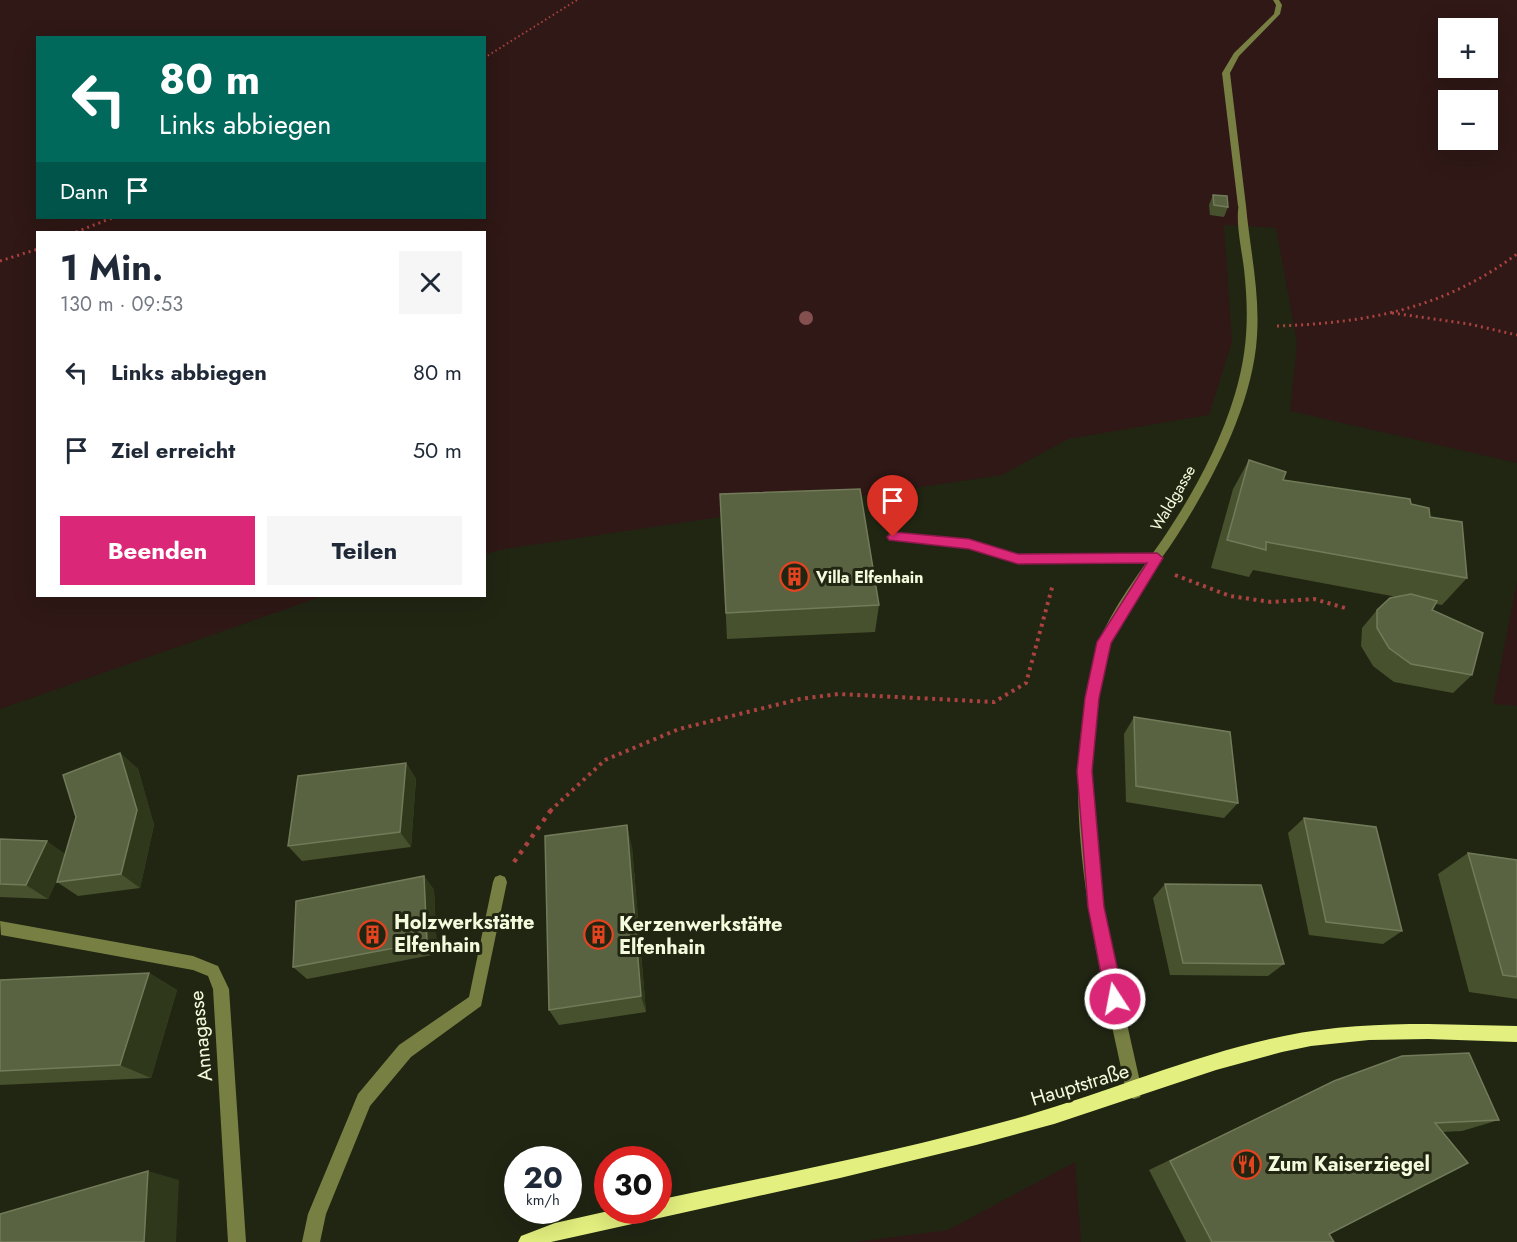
<!DOCTYPE html>
<html lang="de">
<meta charset="utf-8">
<style>
:root{--surface:#fff;--page:#f6f6f7;--text:#1f2937;--muted:#747a83;--accent:#db2777}
body{margin:0;font-family:Jost,sans-serif;background:var(--page);color:var(--text);height:100vh;display:flex;flex-direction:column;font-size:22px;white-space:nowrap}
*{box-sizing:border-box;margin:0}
p{font-size:20px;color:var(--muted)}
.icon{flex:none;width:33px;height:33px;fill:none;stroke:currentColor;stroke-width:2;stroke-linecap:round;stroke-linejoin:round}
.map{position:relative;flex:1;overflow:hidden}
.side{position:absolute;left:36px;top:231px;width:450px;height:366px;display:flex;flex-direction:column;background:var(--surface);border-radius:0px;box-shadow:0 6px 24px #0002}
.side>*{flex:none}
.top-card{position:absolute;left:36px;top:36px;width:450px;height:183px;border-radius:0px;box-shadow:0 6px 24px #0002;background:#00695c;color:#fff;overflow:hidden}
.fabs{position:absolute;left:1438px;top:18px;display:grid;gap:12px}
.fabs a{display:grid;place-items:center;width:60px;height:60px;border-radius:0px;background:var(--surface);box-shadow:0 6px 24px #0002;font-size:30px}
.speed{position:absolute;left:504px;top:1146px;display:flex;gap:12px;font-size:30px;font-weight:700;text-align:center}
.speed>*{display:grid;place-content:center;width:78px;height:78px;border-radius:50%;background:var(--surface);box-shadow:0 6px 24px #0002;line-height:1}
.speed small{font-size:15px;font-weight:400}
.speed .limit{border:9px solid #d22;background:#fff;color:#111}
.pin{position:absolute;display:grid;place-items:center;width:51px;height:51px;color:#fff;margin:-62px -26px;border-radius:50% 50% 50% 0;rotate:-45deg;box-shadow:0 0 6px #0007}
.pin .icon{rotate:45deg}
.me{position:absolute;width:66px;margin:-33px;rotate:349deg;stroke-linejoin:round;filter:drop-shadow(0 0 4px #0008)}
.turn{display:flex;align-items:center;gap:21px;height:126px;padding:0 24px;font-size:27px}
.turn .icon{width:78px;height:78px;stroke-width:2.5}
.turn b{display:block;font-size:42px;line-height:51px}
.then{display:flex;align-items:center;height:57px;padding:0 24px;background:#0003;gap:12px;font-size:22px}
.round{display:grid;place-items:center;flex:none;width:63px;height:63px;border-radius:0px;background:var(--page)}
.summary{display:flex;align-items:center;justify-content:space-between;height:102px;padding:0 24px}
h1{font-size:36px;font-weight:700;line-height:45px}
.cta{display:flex;gap:12px;margin-top:auto;padding:12px 24px}
.cta a{flex:1;height:69px;border-radius:0px;background:var(--accent);color:#fff;font-size:24px;font-weight:700;line-height:69px;text-align:center}
.cta a+a{background:var(--page);color:var(--text)}
ul{padding:0;list-style:none}
li{display:flex;align-items:center;gap:18px;height:78px;padding:0 24px}
li div{flex:1}
li b{display:block;font-size:22px}
li em{font-style:normal}
.map>svg:first-child{display:block}
.green{fill:#2f1816;fill-rule:evenodd}
.lines{fill:none;stroke-linecap:round;stroke-linejoin:round}
.path-far3{stroke:#ab423f;stroke-width:2;stroke-dasharray:1.5 3;stroke-linecap:butt}
.path-far2{stroke:#ab423f;stroke-width:3;stroke-dasharray:2 4;stroke-linecap:butt}
.path-far1{stroke:#ab423f;stroke-width:4;stroke-dasharray:3 4.5;stroke-linecap:butt}
.path{stroke:#ab423f;stroke-width:4.5;stroke-dasharray:4 6;stroke-linecap:butt}
.service{fill:#787f43;fill-rule:evenodd}
.minor{fill:#787f43;fill-rule:evenodd}
.secondary{fill:#e3ef7e;fill-rule:evenodd}
.tree{fill:#834f4f}
.wall{fill:#47512e}
.shaded-wall{fill:#30381b}
.building{fill:#5a6341;stroke:#727b59;stroke-width:1.5}
.route{fill:#db2777;stroke:#8e194d;stroke-width:1.5}
.labels{text-anchor:middle;dominant-baseline:central;stroke-width:6;stroke-linejoin:round;paint-order:stroke}
.street-label{font-size:16px;fill:#f4fbdc;stroke:#212613}
.poi-label{font-size:16px;font-weight:bold;fill:#f4fbdc;stroke:#212613;text-anchor:start}
.near-poi-label{font-size:20px;font-weight:bold;fill:#f4fbdc;stroke:#212613;text-anchor:start}
.near-street-label{font-size:20px;fill:#f4fbdc;stroke:#212613}
</style>
<div class="map">
<svg width="1517" height="1242" viewBox="0 0 1517 1242">
<rect width="100%" height="100%" fill="#212613"/>
<g class="green">
<path d="M0,0H1517V463L1290,411L1297,343L1276,228L1224,225L1232,342L1209,415L1068,439L1002,475L505,549L485,554L484,232H38V596H323L0,709ZM1449,28H1488V68H1449ZM38,38H484V218H38ZM1449,100H1488V140H1449Z"/>
<polygon points="1517,582 1517,706 1493,704"/>
<polygon points="1075,1162 1081,1242 855,1242 948,1230"/>
</g>
<g class="lines">
<polyline class="path-far3" points="484,58 577,0"/>
<g class="path-far2">
<polyline points="76,232 112,218"/>
<polyline points="0,261 38,249"/>
<polyline points="1392,313 1469,324 1517,335"/>
<path d="M1277,326C1367,323 1443,309 1517,254"/>
</g>
<g class="path-far1">
<polyline points="1175,575 1230,596 1271,602 1314,599 1345,608"/>
<polyline points="550,811 605,760 679,729 800,699 838,694 994,702 1026,683 1053,584"/>
</g>
<polyline class="path" points="514,862 551,810"/>
<g class="service">
<polygon points="1273,0 1279,0 1282,5 1280,14 1239,56 1230,73 1246,206 1242,209 1238,206 1222,73 1234,53 1274,14 1276,5"/>
<polygon points="893,533 969,540 1018,555 1157,554 1163,558 1157,562 1018,563 969,548 889,540 887,537 889,534"/>
<polygon points="500,875 505,877 507,882 481,1006 411,1057 370,1106 326,1214 320,1242 302,1242 308,1214 358,1094 399,1045 469,997 493,882 495,877"/>
</g>
<g class="minor">
<path d="M1239,204L1246,206C1250,249 1260,293 1257,336C1253,403 1214,478 1178,534C1156,569 1123,604 1110,645C1066,790 1111,948 1142,1091L1140,1097L1134,1099L1128,1097L1126,1091C1098,958 1058,815 1090,679C1094,663 1096,646 1104,630C1122,593 1148,562 1170,528C1197,487 1221,441 1235,394C1248,350 1249,314 1244,269C1242,251 1235,221 1239,204Z"/>
<polygon points="0,921 193,956 218,966 229,989 246,1242 228,1242 213,989 208,976 193,970 1,935"/>
</g>
<path class="secondary" d="M1428,1024L1517,1026V1042L1428,1039L1369,1040L1311,1046L1282,1052L1216,1070L1054,1124L976,1145L840,1178L551,1242H518L521,1236L555,1223L613,1210H658V1200C781,1174 904,1150 1025,1116C1111,1091 1196,1054 1284,1036C1332,1026 1380,1024 1428,1024Z"/>
</g>
<circle class="tree" cx="806" cy="318" r="7"/>
<g class="wall">
<polygon points="1213,195 1228,207 1224,217 1210,215 1209,205"/>
<polygon points="1249,460 1283,480 1411,504 1430,517 1467,578 1442,605 1436,604 1432,610 1472,675 1453,693 1394,682 1373,666 1361,646 1362,628 1377,610 1397,597 1253,570 1249,577 1211,568 1233,489"/>
<polygon points="720,494 879,605 875,632 727,639"/>
<polygon points="1134,717 1238,803 1224,818 1126,802 1124,734"/>
<polygon points="120,753 138,769 154,825 140,888 78,896 57,882 60,873 48,899 0,897 0,839 65,854"/>
<polygon points="406,763 416,779 411,847 302,861 288,846"/>
<polygon points="1304,818 1402,931 1383,944 1309,935 1288,833"/>
<polygon points="632,847 646,1012 559,1025 549,1010"/>
<polygon points="1468,853 1517,860 1517,999 1469,992 1438,874"/>
<polygon points="424,876 434,890 437,954 307,979 293,967"/>
<polygon points="1165,884 1284,964 1268,976 1170,975 1153,898"/>
<polygon points="149,973 177,990 151,1078 0,1085 0,980"/>
<polygon points="1334,1081 1499,1120 1462,1131 1442,1132 1329,1234 1334,1242 1186,1242 1149,1170"/>
</g>
<g class="shaded-wall">
<polygon points="120,753 138,769 154,825 140,888 121,874"/>
<polygon points="406,763 416,779 411,847 400,832"/>
<polygon points="627,825 632,847 646,1012 641,996"/>
<polygon points="47,841 68,856 48,899 26,885"/>
<polygon points="424,876 434,890 437,954 427,942"/>
<polygon points="149,973 177,990 151,1078 120,1065"/>
<polygon points="148,1171 179,1180 176,1242 144,1242"/>
</g>
<g class="building">
<polygon points="1213,195 1227,196 1228,207 1214,205"/>
<polygon points="1249,460 1286,472 1283,480 1410,499 1411,504 1429,508 1430,517 1462,522 1467,578 1266,542 1266,550 1227,540"/>
<polygon points="860,489 879,605 726,613 720,494"/>
<polygon points="1411,594 1437,601 1432,610 1483,633 1472,675 1411,664 1389,648 1377,628 1377,610 1390,598"/>
<polygon points="1134,717 1230,732 1238,803 1136,786"/>
<polygon points="120,753 137,810 121,874 57,882 76,817 63,775"/>
<polygon points="406,763 400,832 288,846 298,776"/>
<polygon points="1304,818 1376,827 1402,931 1326,922"/>
<polygon points="627,825 641,996 549,1010 545,836"/>
<polygon points="0,839 47,841 26,885 0,884"/>
<polygon points="1468,853 1517,860 1517,977 1503,975"/>
<polygon points="424,876 427,942 293,967 296,901"/>
<polygon points="1165,884 1261,885 1284,964 1183,963"/>
<polygon points="149,973 120,1065 0,1071 0,980"/>
<polygon points="1469,1053 1499,1120 1435,1123 1468,1163 1329,1234 1334,1242 1212,1242 1170,1161 1334,1081 1402,1056"/>
<polygon points="148,1171 144,1242 0,1242 0,1214"/>
</g>
<polygon class="route" points="893,532 969,539 1018,554 1157,553 1163,558 1111,643 1099,698 1092,771 1104,907 1124,999 1121,1005 1115,1008 1109,1005 1106,999 1088,907 1077,771 1085,698 1097,642 1147,563 1018,564 969,549 889,540 887,537"/>
<defs>
<symbol id="building-ring" viewBox="-11 -11 22 22"><circle r="9.5" fill="#212613" stroke="#e4431f" stroke-width="1.5"/><path d="M-4-6H4V6H1V3H-1V6H-4ZM-2.5-4.3h1.7v1.8h-1.7ZM.8-4.3h1.7v1.8H.8ZM-2.5-1h1.7V.8h-1.7ZM.8-1h1.7V.8H.8Z" fill="#e4431f"/></symbol>
<symbol id="restaurant-ring" viewBox="-11 -11 22 22"><circle r="9.5" fill="#212613" stroke="#e4431f" stroke-width="1.5"/><path d="M-5-6h1v4h1v-4h1v4h1v-4h1v5L-1.5 .5V6h-2V.5L-5-1ZM5-6V6H3V1.5H1.5Q1.5-4 5-6Z" fill="#e4431f"/></symbol>
</defs>
<g fill-rule="evenodd">
<use href="#building-ring" x="778" y="560" width="33" height="33"/>
<use href="#building-ring" x="356" y="918" width="33" height="33"/>
<use href="#building-ring" x="582" y="918" width="33" height="33"/>
<use href="#restaurant-ring" x="1230" y="1148" width="33" height="33"/>
</g>
<g class="labels">
<g class="street-label">
<text transform="translate(1173 498) rotate(-60)">Waldgasse</text>
</g>
<g class="poi-label">
<text x="816" y="577">Villa Elfenhain</text>
</g>
<g class="near-poi-label">
<text x="394" y="922">Holzwerkstätte<tspan x="394" dy="23">Elfenhain</tspan></text>
<text x="619" y="924">Kerzenwerkstätte<tspan x="619" dy="23">Elfenhain</tspan></text>
<text x="1268" y="1164">Zum Kaiserziegel</text>
</g>
<g class="near-street-label">
<text transform="translate(201 1036) rotate(-96)">Annagasse</text>
<text transform="translate(1080 1085) rotate(-17)">Hauptstraße</text>
</g>
</g>
</svg>
<div class="fabs">
<a>+</a>
<a>−</a>
</div>
<div class="speed"><div>20<small>km/h</small></div><div class="limit">30</div></div>
<div class="pin" style="left:893px;top:537px;background:#d93025"><svg class="icon" aria-label="arrive" viewBox="0 0 24 24"><path d="M6 21V4h12l-3 4 3 4H6"/></svg></div>
<svg class="me" style="left:1115px;top:999px" viewBox="-20 -20 40 40"><circle r="17" fill="#db2777" stroke="#fff" stroke-width="3"/><path d="M0-11L8 9 0 5-8 9z" fill="#fff"/></svg>
<div class="top-card">
<div class="turn"><svg class="icon" aria-label="left" viewBox="0 0 24 24"><path d="M17 20v-9H6M10 6l-5 5 5 5"/></svg><div><b>80 m</b>Links abbiegen</div></div>
<div class="then">Dann<svg class="icon" aria-label="arrive" viewBox="0 0 24 24"><path d="M6 21V4h12l-3 4 3 4H6"/></svg></div>
</div>
<section class="side">
<div class="summary"><div><h1>1 Min.</h1><p>130 m · 09:53</p></div><a class="round"><svg class="icon" aria-label="close" viewBox="0 0 24 24"><path d="M6 6l12 12M18 6L6 18"/></svg></a></div>
<ul>
<li><svg class="icon" aria-label="left" viewBox="0 0 24 24"><path d="M17 20v-9H6M10 6l-5 5 5 5"/></svg><div><b>Links abbiegen</b></div><em>80 m</em></li>
<li><svg class="icon" aria-label="arrive" viewBox="0 0 24 24"><path d="M6 21V4h12l-3 4 3 4H6"/></svg><div><b>Ziel erreicht</b></div><em>50 m</em></li>
</ul>
<div class="cta"><a>Beenden</a><a>Teilen</a></div>
</section>
</div>
